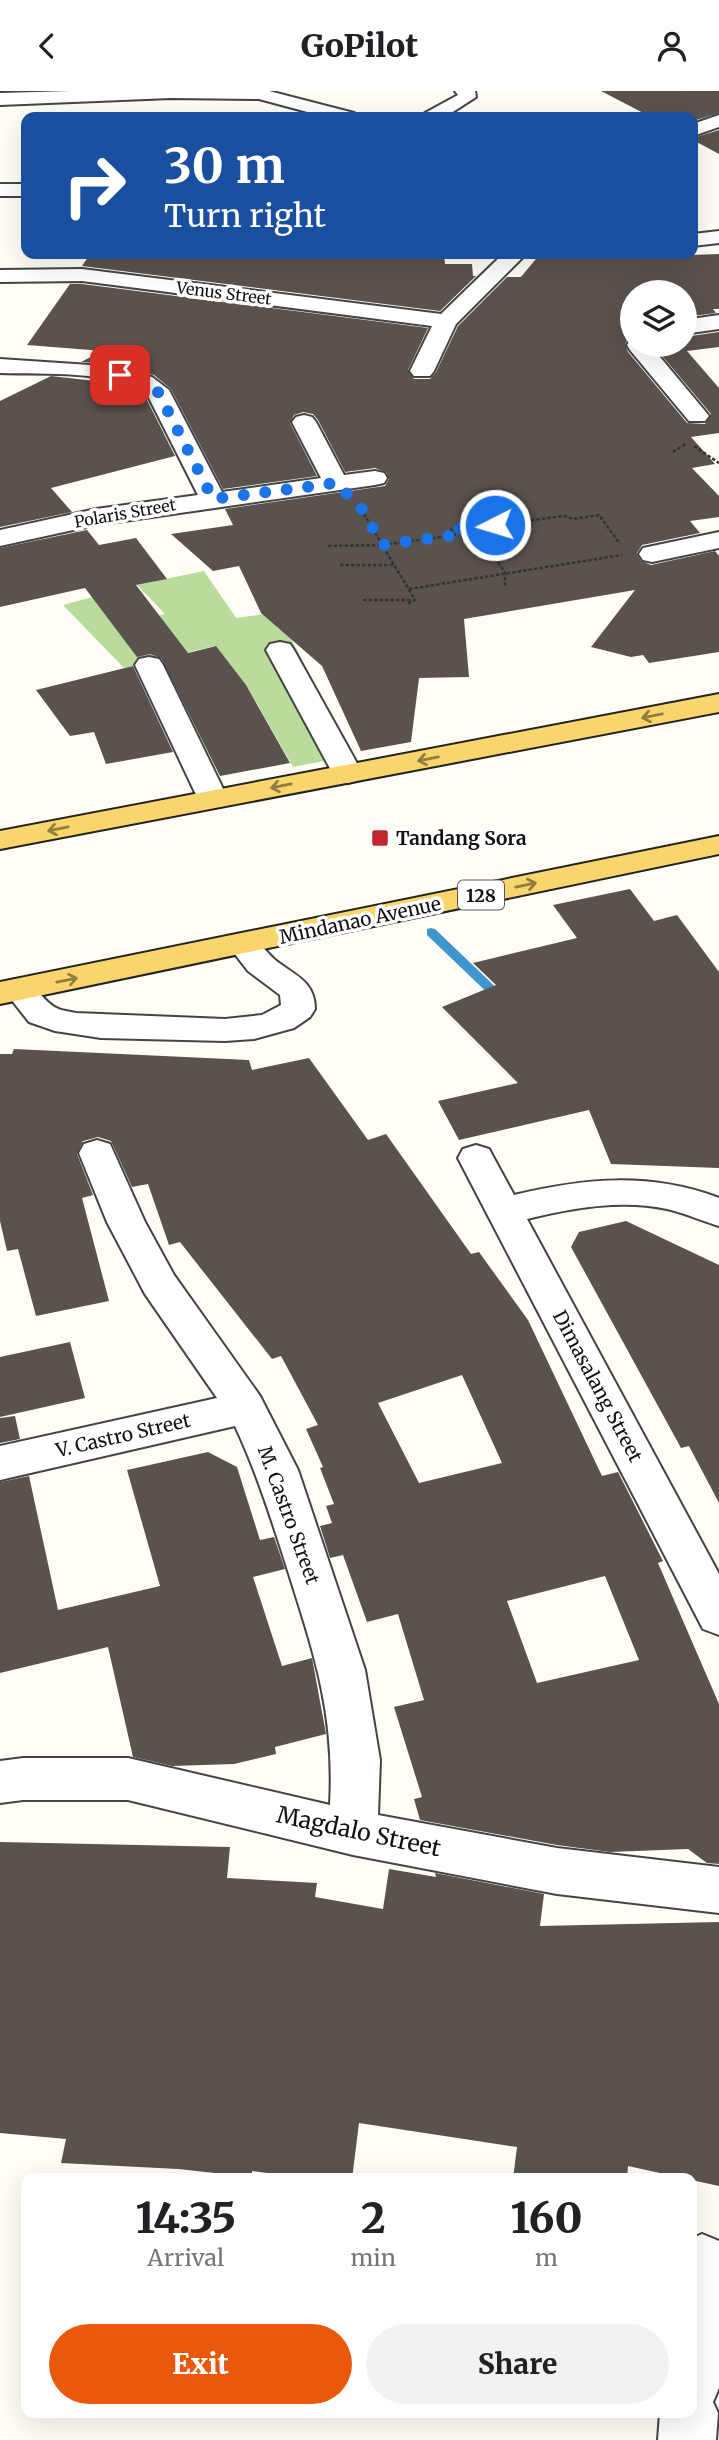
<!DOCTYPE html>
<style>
:root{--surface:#fff;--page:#f2f2f2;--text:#202124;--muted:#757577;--accent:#ea580c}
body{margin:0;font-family:Merriweather,serif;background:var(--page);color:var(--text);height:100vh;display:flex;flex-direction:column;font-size:26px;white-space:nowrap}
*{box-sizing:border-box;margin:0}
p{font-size:23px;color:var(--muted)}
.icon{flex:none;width:38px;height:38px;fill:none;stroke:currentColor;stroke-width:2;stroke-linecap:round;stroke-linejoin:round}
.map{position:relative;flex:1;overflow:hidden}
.panel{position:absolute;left:21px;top:2082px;width:676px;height:245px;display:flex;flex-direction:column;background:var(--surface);border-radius:14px;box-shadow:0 7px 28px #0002}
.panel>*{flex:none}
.hud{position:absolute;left:21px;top:21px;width:677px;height:147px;border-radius:14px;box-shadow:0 7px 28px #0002;background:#1a4fa0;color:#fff;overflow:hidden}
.buttons{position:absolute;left:620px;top:189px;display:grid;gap:14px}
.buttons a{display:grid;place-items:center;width:77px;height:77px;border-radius:50%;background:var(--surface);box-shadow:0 7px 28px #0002;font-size:35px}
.pin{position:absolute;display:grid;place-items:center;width:60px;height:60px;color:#fff;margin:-30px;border-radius:14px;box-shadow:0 4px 10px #0006}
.me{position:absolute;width:77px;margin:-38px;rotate:265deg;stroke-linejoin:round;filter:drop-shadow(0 0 5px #0008)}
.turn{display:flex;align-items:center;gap:24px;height:147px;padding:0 28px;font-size:32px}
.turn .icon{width:91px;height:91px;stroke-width:2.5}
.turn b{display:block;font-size:49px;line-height:60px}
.eta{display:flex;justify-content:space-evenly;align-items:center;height:119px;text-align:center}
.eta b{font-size:42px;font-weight:800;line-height:49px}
.action{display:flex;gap:14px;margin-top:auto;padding:14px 28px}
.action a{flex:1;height:80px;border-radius:42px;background:var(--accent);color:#fff;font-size:28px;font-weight:800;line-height:80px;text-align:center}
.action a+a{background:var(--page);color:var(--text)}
header{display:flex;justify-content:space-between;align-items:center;height:91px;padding:0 28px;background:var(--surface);font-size:32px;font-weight:800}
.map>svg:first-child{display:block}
.forest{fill:#b9dc9c}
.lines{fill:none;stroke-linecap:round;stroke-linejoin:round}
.stream{fill:#3f96cf;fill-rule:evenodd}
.building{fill:#5a524d;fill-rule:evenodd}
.minor-casing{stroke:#444;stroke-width:4}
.major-casing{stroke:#222;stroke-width:4}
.path{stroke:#333;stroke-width:2.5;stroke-dasharray:3.5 2;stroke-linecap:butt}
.minor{fill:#fff;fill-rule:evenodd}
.major{fill:#f9d66b;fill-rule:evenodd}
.oneway{stroke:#917d42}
.route{stroke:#1a73e8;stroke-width:12;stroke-dasharray:0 21.6}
.poi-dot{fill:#c4262e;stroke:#fff;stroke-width:2.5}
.labels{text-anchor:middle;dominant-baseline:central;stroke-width:7;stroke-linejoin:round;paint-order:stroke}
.far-street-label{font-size:16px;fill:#111;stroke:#fff}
.shield{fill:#fff;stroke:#585858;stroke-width:2}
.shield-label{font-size:18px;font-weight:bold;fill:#111}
.poi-label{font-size:19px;font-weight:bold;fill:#111;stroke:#fff;text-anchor:start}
.street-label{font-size:19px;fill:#111;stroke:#fff}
.near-street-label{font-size:23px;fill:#111;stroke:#fff}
</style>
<header><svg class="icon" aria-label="back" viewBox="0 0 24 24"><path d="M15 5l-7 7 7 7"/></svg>GoPilot<svg class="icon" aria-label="person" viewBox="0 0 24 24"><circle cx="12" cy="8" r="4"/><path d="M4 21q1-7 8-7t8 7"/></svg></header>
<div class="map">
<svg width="719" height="2349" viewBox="0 0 719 2349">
<rect width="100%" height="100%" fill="#fffdf5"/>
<polygon class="forest" points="204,480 236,527 278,521 350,665 293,676 249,599 214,555 124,577 63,514 96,505 125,535 165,523 137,494"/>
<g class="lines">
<polygon class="stream" points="431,837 435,838 505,905 507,908 505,911 497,911 427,844 427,838"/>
</g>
<g class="building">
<polygon points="601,0 719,0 719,22 693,30 693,26 651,26"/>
<polygon points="719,39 719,63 693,49 693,47"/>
<polygon points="90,163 444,163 445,173 472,173 473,185 476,185 440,220 82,175"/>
<polygon points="540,163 581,168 719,163 719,218 713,218 716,222 684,226 684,201 632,201 632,247 629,246 625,253 628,261 687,332 705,333 711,323 653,254 684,254 684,246 719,241 719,256 687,260 719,297 719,342 691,346 715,373 692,377 719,405 719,426 690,430 700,442 642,454 637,462 641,470 651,474 715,460 719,465 719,561 649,572 643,564 631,566 591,556 635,499 464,528 469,586 419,587 411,651 361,660 322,575 261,522 239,475 213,480 171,443 233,434 225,418 385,395 389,388 386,381 375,377 345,381 318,329 313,323 303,321 294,324 290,332 317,385 223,398 171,298 154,284 106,272 81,271 103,260 27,254 70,193 82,193 428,237 408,279 414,288 430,288 436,281 458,235 507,186 521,186"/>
<polygon points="51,285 113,292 145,305 175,365 51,397 72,421 0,436 0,310"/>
<polygon points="87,439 99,454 136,447 167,488 136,494 188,562 216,555 246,594 290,672 220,685 161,567 150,563 137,566 85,497 0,516 0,457"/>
<polygon points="133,575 173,661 106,673 94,641 70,645 36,599"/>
<polygon points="630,798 654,830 677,824 719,881 719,1077 611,1073 589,1019 459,1049 438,1010 518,992 442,916 496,894 473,872 577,847 553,814"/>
<path d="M14,958L249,969L252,979L309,967L368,1049L386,1043L471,1163L479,1161L528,1229L602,1385L618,1381L663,1470L658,1472L719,1613V1773L707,1772L688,1758L610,1761L557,1754L420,1729L414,1708L422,1706L394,1616L424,1609L398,1523L367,1531L343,1464L330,1467L320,1435L332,1432L326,1415L334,1413L320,1377L323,1376L306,1338L318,1334L281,1265L272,1268L180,1151L169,1154L148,1093L132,1096L111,1050L98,1046L83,1050L77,1063L93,1104L82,1107L109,1210L36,1225L18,1158L7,1160L0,1130V963H12ZM462,1284L502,1372L419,1392L378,1312ZM605,1485L639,1569L537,1592L507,1510Z"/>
<polygon points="626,1130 719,1174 719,1412 689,1355 681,1357 571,1156 579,1141"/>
<polygon points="70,1251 85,1307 0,1326 0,1266"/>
<polygon points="15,1325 20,1348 0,1352 0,1327"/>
<polygon points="208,1361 237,1376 260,1449 274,1446 285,1478 253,1486 282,1575 312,1567 326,1643 275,1656 276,1663 234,1673 172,1675 133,1666 108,1556 0,1582 0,1391 29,1385 58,1519 160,1495 127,1379"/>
<polygon points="0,1751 230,1756 227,1787 317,1792 315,1806 383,1818 389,1778 436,1786 435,1782 544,1803 540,1835 719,1831 719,2095 628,2075 627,2088 513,2088 517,2056 359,2032 352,2088 312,2088 252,2080 252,2086 178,2078 61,2072 66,2048 0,2042"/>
</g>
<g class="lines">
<defs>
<g id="minor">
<polygon points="71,0 269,0 354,22 356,26 326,26 259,8 171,7 0,14 0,2"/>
<polygon points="455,0 475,0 476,6 445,26 423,26 425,22 458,4"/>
<polygon points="719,24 719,36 693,45 693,33"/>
<rect x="0" y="93" width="26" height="12"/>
<polygon points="719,140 719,152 693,155 693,143"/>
<polygon points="503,163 526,163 456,233 434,280 430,285 414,285 410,280 432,235 82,190 0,191 0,179 82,178 441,223"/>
<polygon points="719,224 719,238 684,243 684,229"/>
<polygon points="630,249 632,254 650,254 705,320 709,325 705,330 689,330 630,259 627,254"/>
<path d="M0,268L105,275L152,286L169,299L222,401L321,387L292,331L296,326L304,324L312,326L316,331L344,384L375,380L384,382L387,387L384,392L375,394L96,434L0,455V439L96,418L198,404L147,303C106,278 47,284 0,282Z"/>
<polygon points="719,441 719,457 652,471 643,469 639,463 643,457"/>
<polygon points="280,551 290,553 294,559 363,683 359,689 348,692 337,689 333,683 266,559 270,553"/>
<polygon points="149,566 159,568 163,574 228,708 224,714 213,717 202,714 198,708 135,574 139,568"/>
<path d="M244,844C259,848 263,858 274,868C293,884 315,889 315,918L310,926L294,937L254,948L225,950L101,947L55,940L29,931L3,898L8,890C35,883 32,897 49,912C56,919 66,920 76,922L225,928L262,924L281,914L280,904L248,880L228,854L232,847Z"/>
<path d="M97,1049L110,1053L145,1131L174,1184L260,1305L298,1379L365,1579L380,1669L378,1724L557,1757L719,1776V1822L557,1803L353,1764L128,1709H23L0,1712V1670L23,1667H128L330,1714C335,1624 315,1565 288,1480C272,1430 257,1382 235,1335L0,1389V1355L217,1307L145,1203L107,1131L79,1062L84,1053Z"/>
<path d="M476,1054L489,1058L514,1104C585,1087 650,1081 719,1107V1135C702,1130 685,1122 667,1118C621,1108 572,1117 527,1128L719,1483V1544L703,1538L458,1067L463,1058Z"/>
<polygon points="702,2143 719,2150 719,2297 713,2311 718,2322 716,2349 658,2349 660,2322 691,2322 691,2148"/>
</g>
<g id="major">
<polygon points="719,603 719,621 0,758 0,740"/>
<polygon points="719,745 719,763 0,913 0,891"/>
</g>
</defs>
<use href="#minor" class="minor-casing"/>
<use href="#major" class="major-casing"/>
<g class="path">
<polyline points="694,355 719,372"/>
<polyline points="673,361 687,352"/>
<polyline points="361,418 415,509 407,513"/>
<polyline points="486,453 505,482 505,496"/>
<polyline points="328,455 383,454 455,444 451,439 565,425 573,428 599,424 620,453"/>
<polyline points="340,474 394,474"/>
<polyline points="409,498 622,464"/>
<polyline points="363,509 414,509"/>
</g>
<use href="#minor" class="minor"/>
<use href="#major" class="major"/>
</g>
<defs><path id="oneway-shaft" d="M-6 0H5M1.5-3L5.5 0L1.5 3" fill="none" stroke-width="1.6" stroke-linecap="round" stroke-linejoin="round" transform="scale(1.75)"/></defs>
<g class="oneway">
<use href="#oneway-shaft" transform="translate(652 625) rotate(169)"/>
<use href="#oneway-shaft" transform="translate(428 668) rotate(169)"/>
<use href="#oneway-shaft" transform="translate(281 695) rotate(169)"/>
<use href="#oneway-shaft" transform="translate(58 738) rotate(169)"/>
<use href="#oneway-shaft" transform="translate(526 794) rotate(-12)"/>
<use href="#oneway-shaft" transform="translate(67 889) rotate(-11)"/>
</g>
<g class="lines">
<polyline class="route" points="120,284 141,288 157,299 213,408 336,392 361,417 383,454 455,444 451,439 495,434"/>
</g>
<rect class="poi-dot" x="371" y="738" width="18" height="18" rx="3.5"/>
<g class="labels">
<g class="far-street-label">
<text transform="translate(224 202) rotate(7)">Venus Street</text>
<text transform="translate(125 422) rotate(-10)">Polaris Street</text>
</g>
<rect class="shield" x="458" y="789.5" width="46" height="29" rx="5"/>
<g class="shield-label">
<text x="481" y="804">128</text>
</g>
<g class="poi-label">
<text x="396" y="747">Tandang Sora</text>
</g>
<g class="street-label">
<text transform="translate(360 829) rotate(-12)">Mindanao Avenue</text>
<text transform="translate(598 1295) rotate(62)">Dimasalang Street</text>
<text transform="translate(123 1344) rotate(-13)">V. Castro Street</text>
<text transform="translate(289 1424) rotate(70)">M. Castro Street</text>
</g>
<g class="near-street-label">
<text transform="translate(359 1740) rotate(12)">Magdalo Street</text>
</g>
</g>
</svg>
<div class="buttons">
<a><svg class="icon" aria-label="layers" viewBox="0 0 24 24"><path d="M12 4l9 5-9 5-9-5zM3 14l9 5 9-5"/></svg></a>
</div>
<div class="pin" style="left:120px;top:284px;background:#d93025"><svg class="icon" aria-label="arrive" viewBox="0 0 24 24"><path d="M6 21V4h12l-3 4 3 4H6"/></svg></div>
<svg class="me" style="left:495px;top:434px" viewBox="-20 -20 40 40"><circle r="17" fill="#1a73e8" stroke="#fff" stroke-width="3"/><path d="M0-11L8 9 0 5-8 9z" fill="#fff"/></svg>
<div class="hud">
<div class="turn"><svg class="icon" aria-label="right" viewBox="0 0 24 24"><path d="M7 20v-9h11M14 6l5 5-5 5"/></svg><div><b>30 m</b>Turn right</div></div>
</div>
<section class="panel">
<div class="eta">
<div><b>14:35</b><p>Arrival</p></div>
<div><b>2</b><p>min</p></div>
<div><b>160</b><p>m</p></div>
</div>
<div class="action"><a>Exit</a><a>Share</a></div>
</section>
</div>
